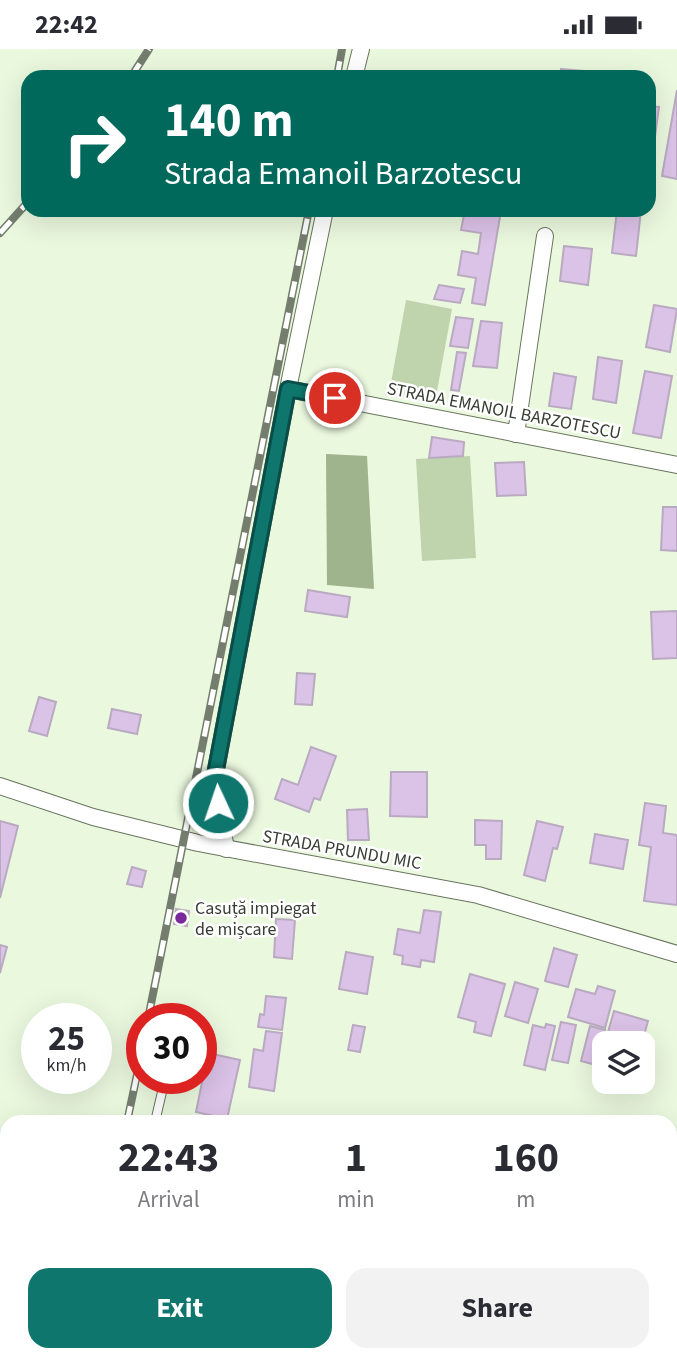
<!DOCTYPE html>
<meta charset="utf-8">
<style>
:root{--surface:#fff;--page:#f2f2f3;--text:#2b2b33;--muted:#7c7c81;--accent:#0f766e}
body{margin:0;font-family:"Source Sans 3",sans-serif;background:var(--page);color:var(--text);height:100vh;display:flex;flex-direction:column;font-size:26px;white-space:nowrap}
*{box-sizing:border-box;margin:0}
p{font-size:23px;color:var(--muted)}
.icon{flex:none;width:38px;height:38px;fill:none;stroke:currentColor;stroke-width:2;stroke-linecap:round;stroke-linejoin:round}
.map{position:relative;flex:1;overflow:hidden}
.details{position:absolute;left:0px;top:1066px;width:677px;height:247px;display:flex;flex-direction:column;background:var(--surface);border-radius:21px 21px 0 0;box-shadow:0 7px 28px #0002}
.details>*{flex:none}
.top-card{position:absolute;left:21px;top:21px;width:635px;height:147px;border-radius:21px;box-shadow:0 7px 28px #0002;background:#00695c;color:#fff;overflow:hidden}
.controls{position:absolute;left:592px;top:982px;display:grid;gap:14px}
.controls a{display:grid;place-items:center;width:63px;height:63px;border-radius:14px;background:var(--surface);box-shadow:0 7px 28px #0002;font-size:35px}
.speed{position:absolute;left:21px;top:954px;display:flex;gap:14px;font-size:35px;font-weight:700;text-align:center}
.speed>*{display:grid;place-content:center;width:91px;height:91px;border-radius:50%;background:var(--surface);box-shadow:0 7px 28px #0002;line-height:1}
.speed small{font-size:18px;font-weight:400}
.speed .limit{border:10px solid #d22;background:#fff;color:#111}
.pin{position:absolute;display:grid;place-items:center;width:60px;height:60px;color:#fff;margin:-30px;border:4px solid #fff;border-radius:50%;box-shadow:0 2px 7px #0007}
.me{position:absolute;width:77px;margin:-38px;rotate:357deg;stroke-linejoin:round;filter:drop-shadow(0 0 5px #0008)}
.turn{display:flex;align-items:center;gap:24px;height:147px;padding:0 28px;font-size:32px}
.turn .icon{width:91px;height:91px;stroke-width:2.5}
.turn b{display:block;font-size:49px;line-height:60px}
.eta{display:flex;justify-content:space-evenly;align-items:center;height:119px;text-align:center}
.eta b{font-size:42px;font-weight:700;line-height:49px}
.cta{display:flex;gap:14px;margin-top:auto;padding:14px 28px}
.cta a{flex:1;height:80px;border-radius:21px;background:var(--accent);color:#fff;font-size:28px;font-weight:700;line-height:80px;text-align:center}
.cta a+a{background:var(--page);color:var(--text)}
.status{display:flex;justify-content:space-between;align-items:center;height:49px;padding:0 35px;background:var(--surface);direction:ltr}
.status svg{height:19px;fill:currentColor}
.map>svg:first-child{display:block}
.green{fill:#bfd3ac}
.water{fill:#9fb38d}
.building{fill:#dbc2e7;stroke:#b9aac1;stroke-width:2}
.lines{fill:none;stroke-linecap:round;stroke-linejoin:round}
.lane-casing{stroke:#69755e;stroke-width:10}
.street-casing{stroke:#69755e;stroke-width:18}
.lane{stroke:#fff;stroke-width:8}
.street{stroke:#fff;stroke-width:16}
.rail-casing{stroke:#757d6e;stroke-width:8}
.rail{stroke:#fff;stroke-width:5;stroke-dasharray:16;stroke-linecap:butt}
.route-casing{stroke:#0a4d48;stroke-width:18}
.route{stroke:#0f766e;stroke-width:12}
.poi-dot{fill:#7a299a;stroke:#fff;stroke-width:2.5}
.labels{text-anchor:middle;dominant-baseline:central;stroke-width:5;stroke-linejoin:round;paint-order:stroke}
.street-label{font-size:18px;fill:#383d33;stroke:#fff}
.poi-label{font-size:18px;fill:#383d33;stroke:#fff;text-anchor:start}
</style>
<div class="status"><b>22:42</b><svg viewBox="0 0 49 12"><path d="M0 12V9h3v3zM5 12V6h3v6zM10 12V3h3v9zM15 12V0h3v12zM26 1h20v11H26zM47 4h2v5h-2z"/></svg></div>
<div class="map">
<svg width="677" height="1311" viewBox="0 0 677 1311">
<rect width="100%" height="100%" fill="#eaf8de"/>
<g class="green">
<polygon points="406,251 452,260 435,353 389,345"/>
<polygon points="470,407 476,509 422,512 416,410"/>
</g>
<polygon class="water" points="326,405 367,407 374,540 327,536"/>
<g class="building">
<polygon points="561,20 583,22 582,28 560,28"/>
<polygon points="677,41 677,130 662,127"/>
<polygon points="649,57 659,58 654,95 649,94"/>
<polygon points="465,161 501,162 485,256 472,254 476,229 458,226 462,202 478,205 481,184 461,181"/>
<polygon points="511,161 533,161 532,167 510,163"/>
<polygon points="617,161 641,161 636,207 612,204"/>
<polygon points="564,197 592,200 588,236 560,232"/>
<polygon points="439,236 464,240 460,254 434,250"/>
<polygon points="654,256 677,260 670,303 646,298"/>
<polygon points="456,268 473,270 468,299 450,297"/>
<polygon points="481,272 502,274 497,319 473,317"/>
<polygon points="457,303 466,304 459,342 451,341"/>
<polygon points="598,308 622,312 616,354 593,350"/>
<polygon points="645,322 672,327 661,389 633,384"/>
<polygon points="554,324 576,328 571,360 549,357"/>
<polygon points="432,388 464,393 463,407 429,409"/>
<polygon points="524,413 526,446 497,447 495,414"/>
<polygon points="663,458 677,458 677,502 661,501"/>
<polygon points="308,541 350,548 347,568 305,562"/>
<polygon points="677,562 677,609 653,610 651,563"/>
<polygon points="297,624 315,625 312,656 295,655"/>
<polygon points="39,648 56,653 47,687 29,682"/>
<polygon points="112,660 141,666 137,685 108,679"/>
<polygon points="311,698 336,707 320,751 314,749 309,763 275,750 282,730 298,736"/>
<polygon points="391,723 427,723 427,768 390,767"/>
<polygon points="645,754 666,757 663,784 677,786 677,856 644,852 651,798 639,796"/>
<polygon points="367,760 369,791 348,791 347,761"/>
<polygon points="475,771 502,772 501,810 486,810 486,796 475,796"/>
<polygon points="0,772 18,777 0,849"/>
<polygon points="537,772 563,778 557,800 553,799 545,832 524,826"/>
<polygon points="595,785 628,791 623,820 590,814"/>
<polygon points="132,818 146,822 142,838 127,835"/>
<polygon points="176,860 189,862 187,877 174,875"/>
<polygon points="424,861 441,863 434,913 421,911 420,918 402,915 403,907 394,905 398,880 420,884"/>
<polygon points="276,870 295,871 292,910 274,908"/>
<polygon points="0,896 7,898 0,924"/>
<polygon points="554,899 577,906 568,938 545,932"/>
<polygon points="346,903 373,908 367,945 339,940"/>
<polygon points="470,925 505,935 491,987 474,983 476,973 458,968"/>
<polygon points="515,933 538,940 528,974 505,967"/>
<polygon points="598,937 615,942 605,979 568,968 576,940 595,945"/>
<polygon points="266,947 286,949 282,981 258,978 260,965 264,966"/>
<polygon points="614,962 648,972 642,994 622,994 606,990"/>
<polygon points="561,973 576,976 568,1014 552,1011"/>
<polygon points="546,975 555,977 545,1021 524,1016 533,976 545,979"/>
<polygon points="353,976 365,978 360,1003 348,1001"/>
<polygon points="590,977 605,981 596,1016 581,1012"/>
<polygon points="266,982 282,984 274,1042 249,1038 254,1000 263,1002"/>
<polygon points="208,1004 240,1011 227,1070 196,1063"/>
<polygon points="148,1306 154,1306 176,1310 147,1311"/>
</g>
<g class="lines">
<defs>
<g id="lane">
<polyline points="155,1073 162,1043"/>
<polyline points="104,1311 105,1306"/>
</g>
<g id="street">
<polyline points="354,28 361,0"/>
<polyline points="288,340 325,161"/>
<polyline points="516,385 545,187"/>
<polyline points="0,737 93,768 198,794 478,846 677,905"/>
<polyline points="226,800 214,731 288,340 677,416"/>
</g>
</defs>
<use href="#lane" class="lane-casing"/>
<use href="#street" class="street-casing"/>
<use href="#lane" class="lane"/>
<use href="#street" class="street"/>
<defs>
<g id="rail">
<polyline points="131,28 149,0"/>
<polyline points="337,28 342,0"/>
<polyline points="0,184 28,153"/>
<polyline points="148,970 309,161"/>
<polyline points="127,1073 142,1002"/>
<polyline points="80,1311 81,1306"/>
</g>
</defs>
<use href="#rail" class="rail-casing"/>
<use href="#rail" class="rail"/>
</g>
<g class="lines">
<defs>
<polyline id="route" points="218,754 214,731 288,340 335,349"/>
</defs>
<use href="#route" class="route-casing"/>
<use href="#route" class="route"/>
</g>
<circle class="poi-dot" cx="181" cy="869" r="7"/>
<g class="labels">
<g class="street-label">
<text transform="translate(504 362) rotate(11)">STRADA EMANOIL BARZOTESCU</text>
<text transform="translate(342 801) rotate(10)">STRADA PRUNDU MIC</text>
</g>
<g class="poi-label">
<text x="195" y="859">Casuță impiegat<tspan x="195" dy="21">de mișcare</tspan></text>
</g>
</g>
</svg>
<div class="controls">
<a><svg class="icon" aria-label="layers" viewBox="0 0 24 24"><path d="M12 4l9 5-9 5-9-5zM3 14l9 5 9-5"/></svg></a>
</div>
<div class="speed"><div>25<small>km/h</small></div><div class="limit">30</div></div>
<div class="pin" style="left:335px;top:349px;background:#d93025"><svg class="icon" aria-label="arrive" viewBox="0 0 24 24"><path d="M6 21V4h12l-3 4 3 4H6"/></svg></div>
<svg class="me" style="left:218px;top:754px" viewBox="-20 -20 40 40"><circle r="17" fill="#0f766e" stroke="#fff" stroke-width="3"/><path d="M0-11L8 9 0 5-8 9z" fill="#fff"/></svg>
<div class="top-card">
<div class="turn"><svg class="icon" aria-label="right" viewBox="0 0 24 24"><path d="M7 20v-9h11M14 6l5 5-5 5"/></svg><div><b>140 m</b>Strada Emanoil Barzotescu</div></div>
</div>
<section class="details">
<div class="eta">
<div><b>22:43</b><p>Arrival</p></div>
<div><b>1</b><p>min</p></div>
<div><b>160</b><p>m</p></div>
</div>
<div class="cta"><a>Exit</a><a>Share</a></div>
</section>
</div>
